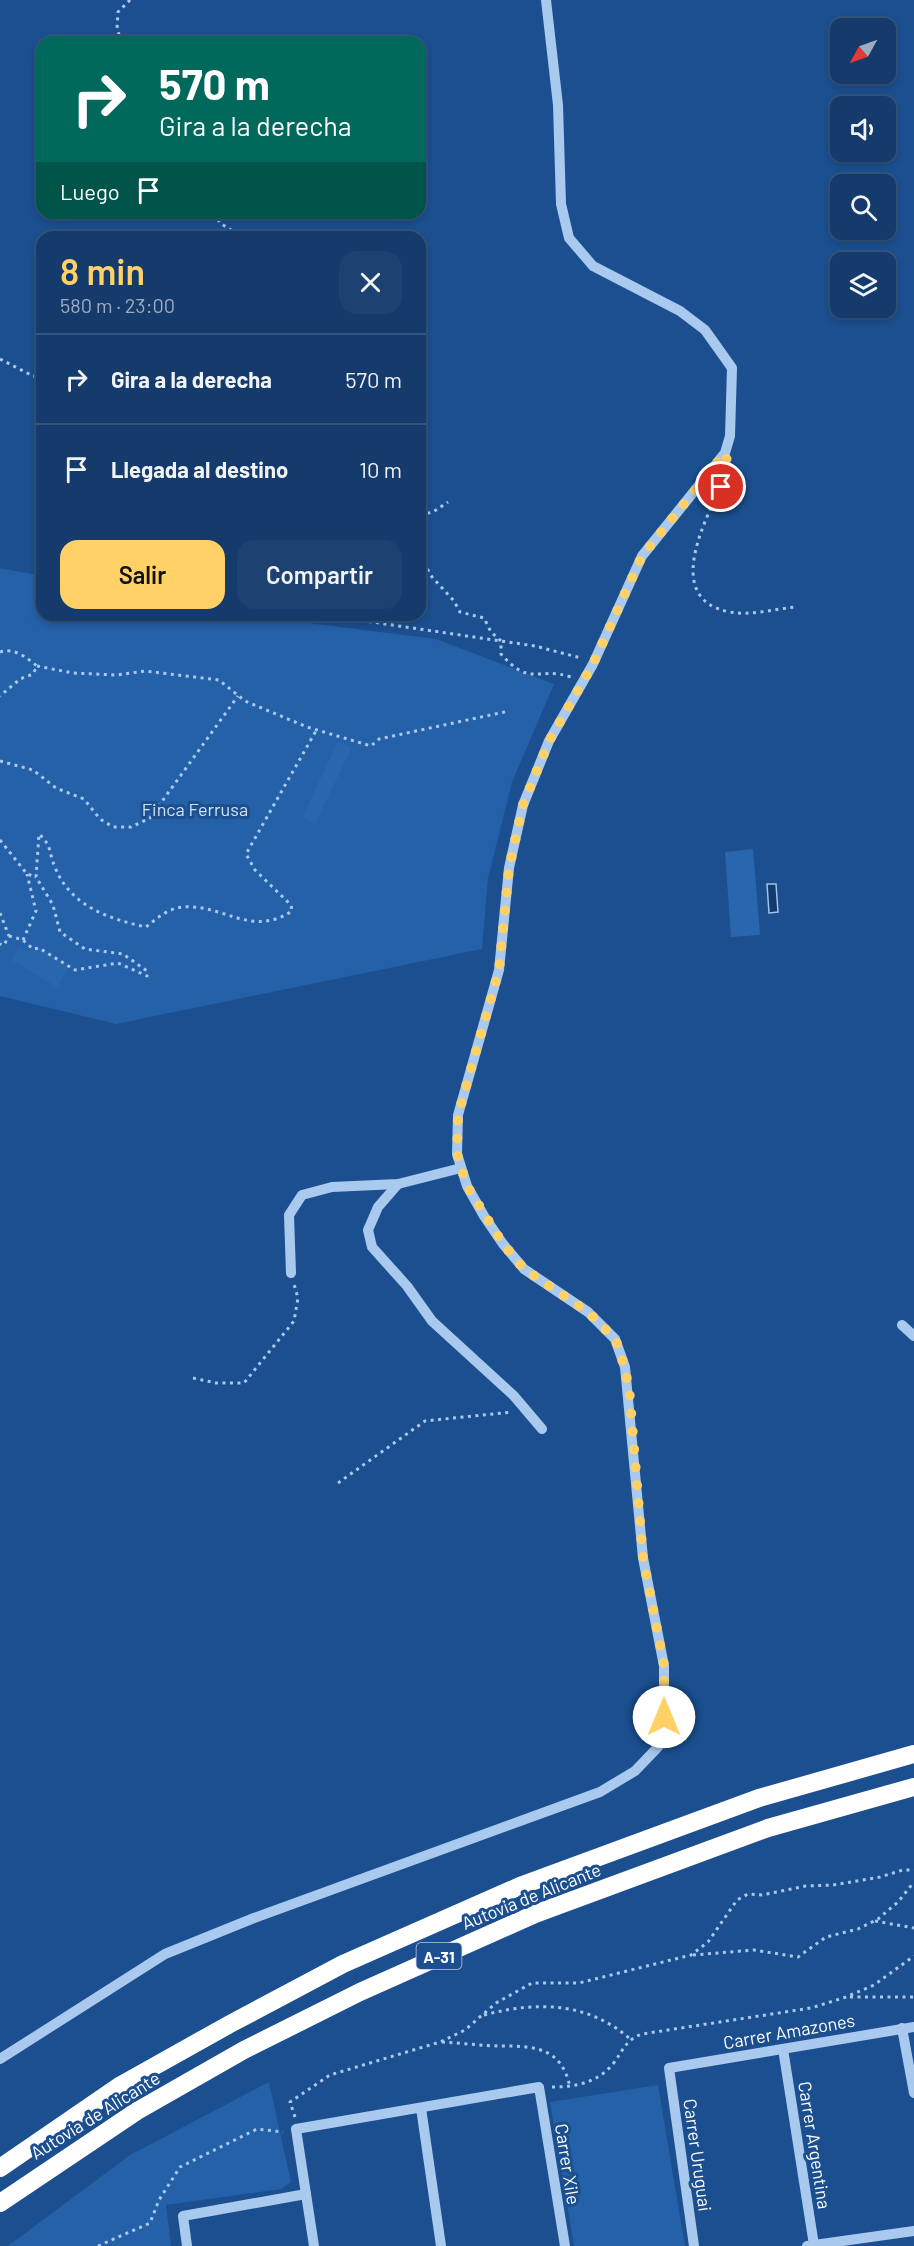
<!DOCTYPE html>
<html lang="es">
<meta charset="utf-8">
<style>
:root{--surface:#143b6b;--page:#1d4271;--text:#f1f3f6;--muted:#9dadc1;--line:#33557e;--accent:#ffd166}
body{margin:0;font-family:Barlow,sans-serif;background:var(--page);color:var(--text);height:100vh;display:flex;flex-direction:column;font-size:22px;white-space:nowrap}
*{box-sizing:border-box;margin:0}
p{font-size:20px;color:var(--muted)}
.icon{flex:none;width:33px;height:33px;fill:none;stroke:currentColor;stroke-width:2;stroke-linecap:round;stroke-linejoin:round}
.map{position:relative;flex:1;overflow:hidden}
.details{position:absolute;left:36px;top:231px;width:390px;height:390px;display:flex;flex-direction:column;background:var(--surface);border-radius:18px;box-shadow:0 3px 9px #0003,0 0 0 2px var(--line)}
.details>*{flex:none}
.top-card{position:absolute;left:36px;top:36px;width:390px;height:183px;border-radius:18px;box-shadow:0 3px 9px #0003,0 0 0 2px var(--line);background:#00695c;color:#fff;overflow:hidden}
.needle{width:39px;rotate:230deg}
.buttons{position:absolute;left:830px;top:18px;display:grid;gap:12px}
.buttons a{display:grid;place-items:center;width:66px;height:66px;border-radius:12px;background:var(--surface);box-shadow:0 3px 9px #0003,0 0 0 2px var(--line);font-size:30px}
.pin{position:absolute;display:grid;place-items:center;width:51px;height:51px;color:#fff;margin:-26px;border:3px solid #fff;border-radius:50%;box-shadow:0 2px 6px #0007}
.me{position:absolute;width:66px;margin:-33px;rotate:0deg;stroke-linejoin:round;filter:drop-shadow(0 0 4px #0008)}
.turn{display:flex;align-items:center;gap:21px;height:126px;padding:0 24px;font-size:27px}
.turn .icon{width:78px;height:78px;stroke-width:2.5}
.turn b{display:block;font-size:42px;line-height:51px}
.then{display:flex;align-items:center;height:57px;padding:0 24px;background:#0003;gap:12px;font-size:22px}
.round{display:grid;place-items:center;flex:none;width:63px;height:63px;border-radius:18px;background:var(--page)}
.headline{display:flex;align-items:center;justify-content:space-between;height:102px;padding:0 24px}
h1{font-size:36px;font-weight:600;line-height:45px;color:var(--accent)}
.action{display:flex;gap:12px;margin-top:auto;padding:12px 24px}
.action a{flex:1;height:69px;border-radius:18px;background:var(--accent);color:#111;font-size:24px;font-weight:600;line-height:69px;text-align:center}
.action a+a{background:var(--page);color:var(--text)}
ul{padding:0;list-style:none}
li{display:flex;align-items:center;gap:18px;height:90px;padding:0 24px;border-top:2px solid var(--line)}
li div{flex:1}
li b{display:block;font-size:22px}
li em{font-style:normal}
.map>svg:first-child{display:block}
.green{fill:#2461a8}
.water{fill:#123a6d;stroke:#9cc4f0;stroke-width:1.5}
.building{fill:#2a66ad}
.lines{fill:none;stroke-linecap:round;stroke-linejoin:round}
.path{stroke:#a9c9ee;stroke-width:3;stroke-dasharray:3 4.5;stroke-linecap:butt}
.minor{stroke:#a9c9ee;stroke-width:10}
.highway{stroke:#fff;stroke-width:18}
.route{stroke:#ffd166;stroke-width:10;stroke-dasharray:0 18}
.labels{text-anchor:middle;dominant-baseline:central;stroke-width:6;stroke-linejoin:round;paint-order:stroke}
.shield{fill:#1b4f8f;stroke:#bbcadd;stroke-width:1.5}
.shield-label{font-size:16px;font-weight:bold;fill:#fff}
.park-label{font-size:18px;fill:#cfe3fa;stroke:#1b4f8f}
.street-label{font-size:18px;fill:#fff;stroke:#1b4f8f}
</style>
<div class="map">
<svg width="914" height="2246" viewBox="0 0 914 2246">
<rect width="100%" height="100%" fill="#1b4f8f"/>
<g class="green">
<polygon points="0,568 42,576 42,615 244,615 436,639 554,684 512,782 488,878 482,949 116,1024 0,996"/>
<polygon points="269,2082 291,2182 282,2189 166,2205 171,2246 8,2246 130,2155"/>
<polygon points="658,2085 685,2246 574,2246 550,2102"/>
</g>
<polygon class="water" points="767,884 776,884 778,912 769,913"/>
<g class="building">
<polygon points="338,741 352,747 315,824 302,818"/>
<polygon points="753,849 760,935 731,937 725,852"/>
<polygon points="19,947 29,952 39,948 69,967 57,987 12,960"/>
</g>
<g class="lines">
<g class="path">
<polyline points="122,42 117,29 118,12 130,0"/>
<polyline points="214,213 220,223 242,237"/>
<polyline points="0,359 33,376 42,377"/>
<path d="M727,474C709,513 659,599 730,612C750,616 775,609 795,607"/>
<polyline points="420,515 433,512 448,502"/>
<path d="M420,556L432,577L454,601L460,612L484,618L491,632L501,641V654C531,688 537,666 571,677"/>
<polyline points="324,615 535,646 581,658"/>
<path d="M0,652C14,647 27,658 37,666L33,674L20,679L0,696"/>
<polyline points="37,666 73,673 117,675 145,671 219,680 245,701 307,727 371,746 379,739 509,711"/>
<polyline points="0,761 33,770 56,788 84,799 100,819 113,827 131,827 150,818 238,696"/>
<polyline points="0,840 27,874 36,877"/>
<polyline points="0,913 9,936 4,945 0,944"/>
<path d="M9,936L23,940L33,949L39,948L75,970L118,963L147,976V971L123,954L85,949L60,932L53,905L36,877L39,834C53,847 48,852 55,867C70,906 109,919 146,927C157,918 169,908 183,907C224,904 251,938 292,911L291,905L255,870L246,854L317,729"/>
<polyline points="23,940 36,911 27,874"/>
<polyline points="193,1378 216,1383 244,1383 294,1321 298,1298 294,1284"/>
<polyline points="338,1483 425,1421 512,1412"/>
<polyline points="875,1921 914,1928"/>
<polyline points="693,1955 754,1950 798,1957 826,1937 858,1929 878,1919 898,1902 914,1882"/>
<polyline points="850,1997 914,1997"/>
<path d="M484,2015C537,2001 587,2002 629,2038"/>
<path d="M442,2042C462,2043 483,2046 503,2046C537,2046 562,2049 570,2087"/>
<path d="M552,2087C575,2087 597,2083 613,2064C623,2051 625,2040 642,2034L811,2008L846,1997L874,1985L914,1956"/>
<polyline points="295,2117 290,2102 330,2075 440,2042 465,2030 496,2003 532,1983 579,1983 691,1955 708,1942 737,1900 748,1894 762,1895 806,1886 833,1885 880,1877 903,1870 914,1870"/>
<polyline points="98,2246 150,2223 159,2200 180,2167 257,2129 283,2132"/>
</g>
<g class="minor">
<polyline points="398,1184 378,1207 368,1230 372,1247 407,1286 432,1321 514,1396 542,1429"/>
<polyline points="291,1273 289,1215 302,1195 332,1187 398,1184 461,1168"/>
<polyline points="902,1325 914,1336"/>
<polyline points="902,2028 914,2093"/>
<polyline points="783,2049 814,2245"/>
<polyline points="0,2059 165,1954 254,1918 600,1792 635,1771 658,1747 664,1717 664,1666 643,1558 625,1367 615,1339 588,1312 524,1269 503,1244 484,1216 467,1186 457,1154 458,1115 499,970 509,868 523,805 549,741 593,664 642,556 725,453 730,436 732,368 705,330 680,311 593,266 569,238 561,204 558,105 546,0"/>
<polyline points="421,2108 441,2246"/>
<polyline points="187,2246 183,2216 306,2194"/>
<polyline points="314,2246 296,2129 539,2087 565,2246"/>
<polyline points="694,2246 669,2068 914,2027"/>
<polyline points="807,2246 914,2231"/>
</g>
<g class="highway">
<polyline points="0,2168 121,2085 230,2024 343,1964 520,1886 759,1798 914,1754"/>
<polyline points="0,2203 137,2111 244,2050 360,1992 535,1914 768,1828 914,1787"/>
</g>
</g>
<g class="lines">
<polyline class="route" points="664,1717 664,1665 643,1558 629,1387 620,1351 615,1339 588,1312 524,1269 503,1244 467,1186 457,1154 458,1115 499,970 509,868 523,805 549,741 593,664 642,556 725,453 729,469 721,487"/>
</g>
<g class="labels">
<rect class="shield" x="416.5" y="1943" width="45" height="26" rx="4.5"/>
<g class="shield-label">
<text x="439" y="1956">A-31</text>
</g>
<g class="park-label">
<text x="195" y="809">Finca Ferrusa</text>
</g>
<g class="street-label">
<text transform="translate(531 1896) rotate(-22)">Autovía de Alicante</text>
<text transform="translate(789 2031) rotate(-10)">Carrer Amazones</text>
<text transform="translate(95 2115) rotate(-32)">Autovía de Alicante</text>
<text transform="translate(815 2145) rotate(81)">Carrer Argentina</text>
<text transform="translate(698 2155) rotate(82)">Carrer Uruguai</text>
<text transform="translate(568 2164) rotate(81)">Carrer Xile</text>
</g>
</g>
</svg>
<div class="buttons">
<a><svg class="needle" viewBox="-14 -14 28 28"><path d="M0-13l5 13h-10z" fill="#e53935"/><path d="M0 13l5-13h-10z" fill="#9dadc1"/></svg></a>
<a><svg class="icon" aria-label="sound" viewBox="0 0 24 24"><path d="M4 9h4l5-4v14l-5-4H4zM17 9q2 3 0 6"/></svg></a>
<a><svg class="icon" aria-label="search" viewBox="0 0 24 24"><circle cx="10" cy="10" r="6"/><path d="M15 15l6 6"/></svg></a>
<a><svg class="icon" aria-label="layers" viewBox="0 0 24 24"><path d="M12 4l9 5-9 5-9-5zM3 14l9 5 9-5"/></svg></a>
</div>
<div class="pin" style="left:721px;top:487px;background:#d93025"><svg class="icon" aria-label="arrive" viewBox="0 0 24 24"><path d="M6 21V4h12l-3 4 3 4H6"/></svg></div>
<svg class="me" style="left:664px;top:1717px" viewBox="-20 -20 40 40"><circle r="19" fill="#fff"/><path d="M0-13L10 11 0 6-10 11z" fill="#ffd166"/></svg>
<div class="top-card">
<div class="turn"><svg class="icon" aria-label="right" viewBox="0 0 24 24"><path d="M7 20v-9h11M14 6l5 5-5 5"/></svg><div><b>570 m</b>Gira a la derecha</div></div>
<div class="then">Luego<svg class="icon" aria-label="arrive" viewBox="0 0 24 24"><path d="M6 21V4h12l-3 4 3 4H6"/></svg></div>
</div>
<section class="details">
<div class="headline"><div><h1>8 min</h1><p>580 m · 23:00</p></div><a class="round"><svg class="icon" aria-label="close" viewBox="0 0 24 24"><path d="M6 6l12 12M18 6L6 18"/></svg></a></div>
<ul>
<li><svg class="icon" aria-label="right" viewBox="0 0 24 24"><path d="M7 20v-9h11M14 6l5 5-5 5"/></svg><div><b>Gira a la derecha</b></div><em>570 m</em></li>
<li><svg class="icon" aria-label="arrive" viewBox="0 0 24 24"><path d="M6 21V4h12l-3 4 3 4H6"/></svg><div><b>Llegada al destino</b></div><em>10 m</em></li>
</ul>
<div class="action"><a>Salir</a><a>Compartir</a></div>
</section>
</div>
